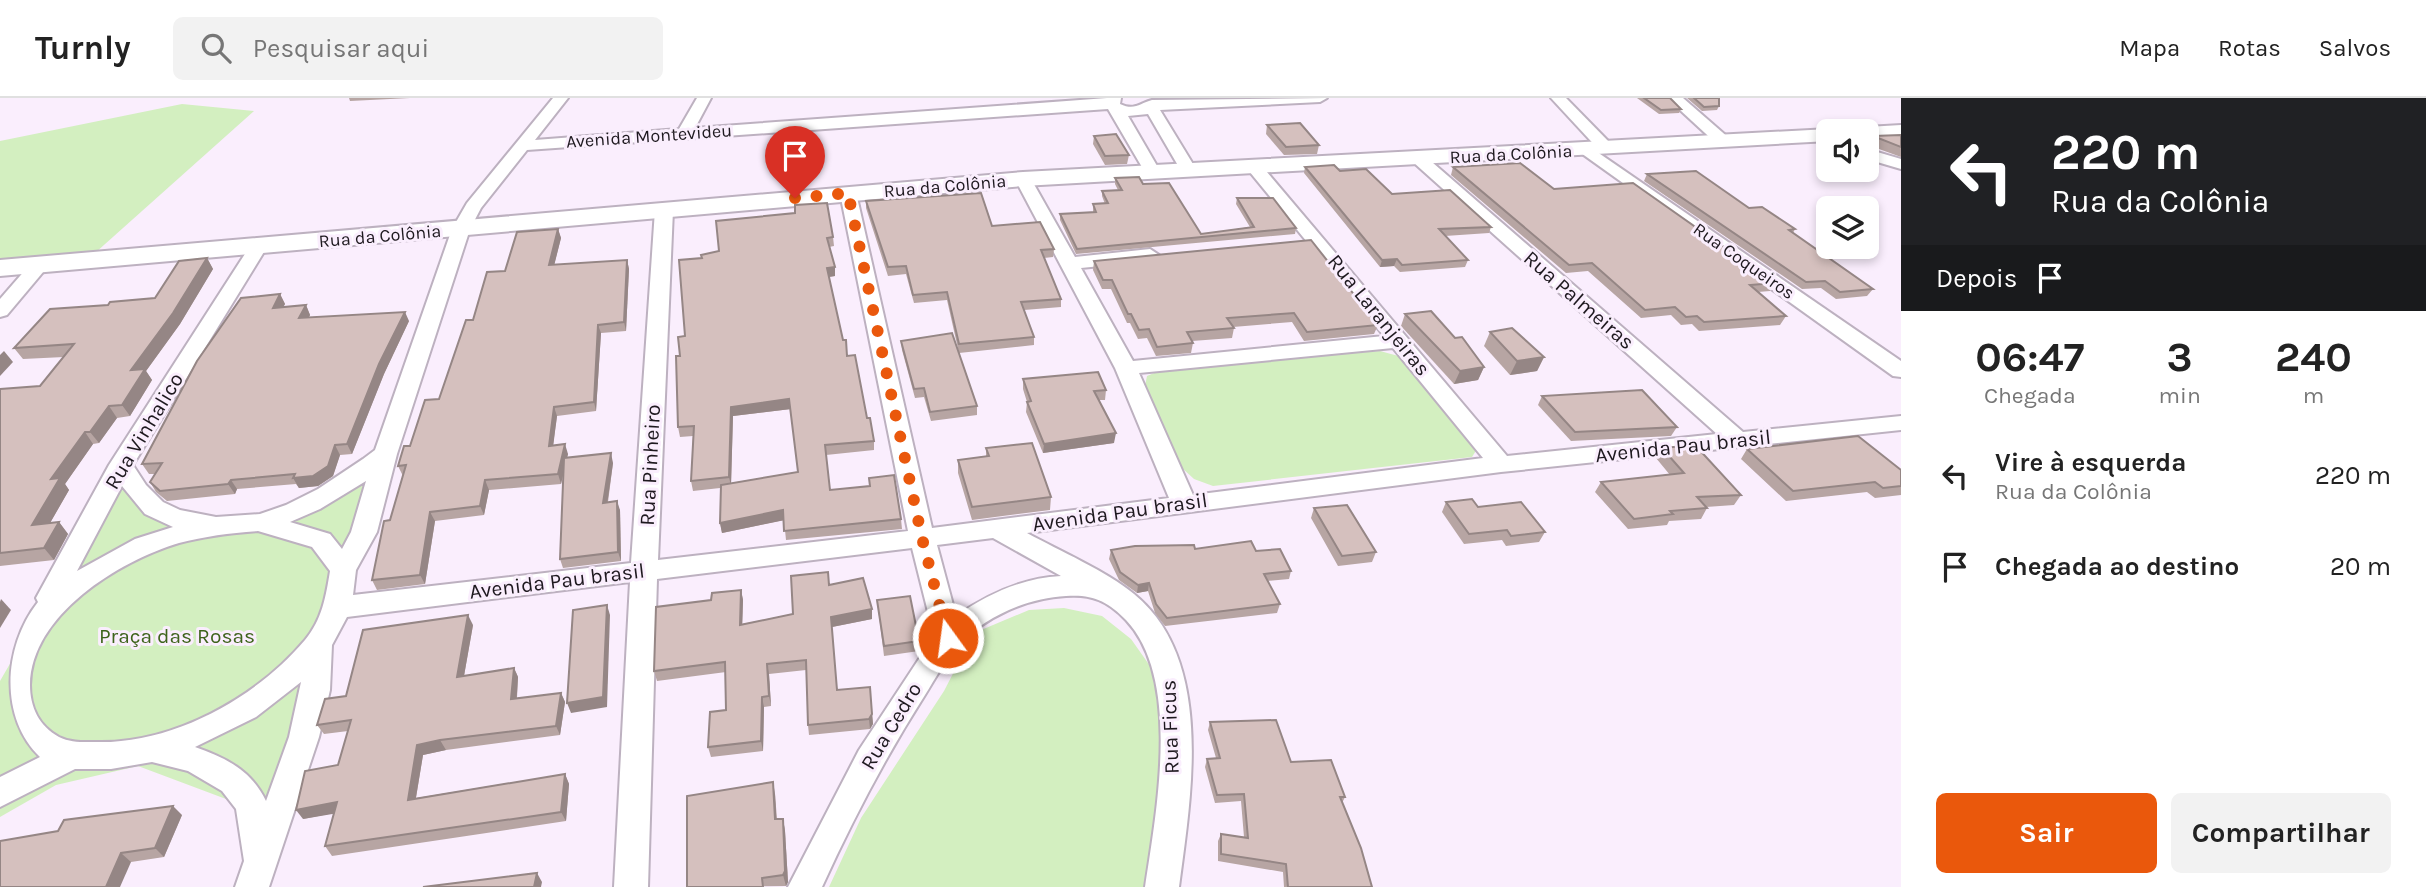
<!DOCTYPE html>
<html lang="pt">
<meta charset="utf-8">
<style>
:root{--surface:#fff;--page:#f2f2f2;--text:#222;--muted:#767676;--line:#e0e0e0;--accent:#ea580c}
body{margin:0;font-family:Karla,sans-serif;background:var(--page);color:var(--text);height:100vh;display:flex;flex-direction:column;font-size:26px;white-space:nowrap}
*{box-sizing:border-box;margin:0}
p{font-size:23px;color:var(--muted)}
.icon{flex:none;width:38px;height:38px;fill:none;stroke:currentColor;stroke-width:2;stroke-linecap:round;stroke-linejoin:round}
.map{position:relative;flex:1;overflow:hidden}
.sheet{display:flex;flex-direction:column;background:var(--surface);width:525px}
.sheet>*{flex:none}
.banner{background:#202124;color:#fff;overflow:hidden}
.buttons{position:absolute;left:1816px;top:21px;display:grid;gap:14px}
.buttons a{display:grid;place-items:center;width:63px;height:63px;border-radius:10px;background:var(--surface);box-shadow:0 4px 10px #0003;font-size:35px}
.pin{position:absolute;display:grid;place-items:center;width:60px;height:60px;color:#fff;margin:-72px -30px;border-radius:50% 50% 50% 0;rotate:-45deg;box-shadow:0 0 7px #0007}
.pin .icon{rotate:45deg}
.me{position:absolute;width:77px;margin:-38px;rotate:346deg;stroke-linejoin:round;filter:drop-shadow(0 0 5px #0008)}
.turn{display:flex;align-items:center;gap:24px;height:147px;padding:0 35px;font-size:32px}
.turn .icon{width:91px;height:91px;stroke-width:2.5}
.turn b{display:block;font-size:49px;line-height:60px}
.then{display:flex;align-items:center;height:66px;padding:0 35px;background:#0003;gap:14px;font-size:26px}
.eta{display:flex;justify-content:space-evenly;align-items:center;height:119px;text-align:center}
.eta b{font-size:42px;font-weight:700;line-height:49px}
.cta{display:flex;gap:14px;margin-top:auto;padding:14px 35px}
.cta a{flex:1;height:80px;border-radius:10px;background:var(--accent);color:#fff;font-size:28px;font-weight:700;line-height:80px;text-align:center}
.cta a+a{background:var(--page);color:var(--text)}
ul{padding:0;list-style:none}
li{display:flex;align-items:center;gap:21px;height:91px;padding:0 35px}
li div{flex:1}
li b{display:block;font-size:26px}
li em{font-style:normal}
header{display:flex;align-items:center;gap:42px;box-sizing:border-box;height:98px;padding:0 35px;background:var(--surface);border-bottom:2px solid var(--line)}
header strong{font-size:33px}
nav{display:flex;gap:38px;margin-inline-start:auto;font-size:24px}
.search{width:490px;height:63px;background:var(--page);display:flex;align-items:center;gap:18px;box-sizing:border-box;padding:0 24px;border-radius:10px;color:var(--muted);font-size:26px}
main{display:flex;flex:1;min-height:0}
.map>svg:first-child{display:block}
.green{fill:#d3efc0}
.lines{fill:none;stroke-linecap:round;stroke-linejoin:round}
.street-casing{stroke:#bdb1c0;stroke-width:4}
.secondary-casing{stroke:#bdb1c0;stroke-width:4}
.street{fill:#fff;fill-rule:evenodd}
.secondary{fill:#fff;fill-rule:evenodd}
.wall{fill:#b7a5a3;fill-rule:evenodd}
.shaded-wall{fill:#958685}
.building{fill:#d5c0be;stroke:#958685;stroke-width:2}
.route{stroke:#ea580c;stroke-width:12;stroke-dasharray:0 21.6}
.labels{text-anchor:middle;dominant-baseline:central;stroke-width:6;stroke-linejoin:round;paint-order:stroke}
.far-street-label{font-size:18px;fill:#1e191f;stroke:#faeefd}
.street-label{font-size:21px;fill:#1e191f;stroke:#faeefd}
.park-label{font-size:21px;fill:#3d631b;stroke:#faeefd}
</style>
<header>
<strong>Turnly</strong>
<div class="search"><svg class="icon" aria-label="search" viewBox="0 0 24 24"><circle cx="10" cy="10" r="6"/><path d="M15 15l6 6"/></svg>Pesquisar aqui</div>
<nav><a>Mapa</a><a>Rotas</a><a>Salvos</a></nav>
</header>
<main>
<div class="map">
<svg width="1901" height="789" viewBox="0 0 1901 789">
<rect width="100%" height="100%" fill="#faeefd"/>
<g class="green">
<polygon points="182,6 254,13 95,155 0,163 0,43"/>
<polygon points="1380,253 1402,259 1477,351 1472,359 1213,388 1194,381 1181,369 1145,288 1147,278 1166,270"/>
<polygon points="379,370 272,701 234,704 138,668 56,687 0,719 0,583 116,382 150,404 201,422 260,421"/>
<polygon points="1064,510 1102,518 1131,541 1155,575 1167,652 1146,789 829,789 861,720 944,593 974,535 1029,512"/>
</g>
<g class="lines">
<defs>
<g id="street">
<path d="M553,0H568L535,42L679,31L697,0H711L695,30L1107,0H1121L1120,6C1135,13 1140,5 1152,2L1327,0L1320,4L1160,12L1196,71L1188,76L1180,71L1148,16L1128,18L1160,73L1158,76H1146L1108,11L527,52L481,110L470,131L397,356L377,434L356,472L353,497L631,465L655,112L664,107L673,112L658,462L908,433L840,95L848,90L856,95L932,430L1169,400L1115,270L1015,81L1023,76L1031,81L1075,159L1150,151L1159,157L1150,163L1081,170L1133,263L1384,238L1249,73L1247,70L1249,67H1261L1507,358L1717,336L1413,64L1411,61L1413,58H1425L1743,334L1901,318V332L1501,374L1027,435C1060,453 1106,473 1134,496C1215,562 1191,698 1179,789H1145C1156,715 1182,581 1126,522C1108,503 1092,496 1066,498C1027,500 984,519 958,548C945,562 935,581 925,597C886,658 852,723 822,789H788L859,652L934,538L912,450L657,481L648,789H614L630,484L347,519L332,547L330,592L319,639L269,789H235L244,763L236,711L222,693L188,673L152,664L111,671H75L0,709V679L40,659C0,621 2,550 38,504L36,500L109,367L252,145L258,143L267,149L133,367L146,387L163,404L180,412L216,419L260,416L286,407L318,391L363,361L375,352L452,131L467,105ZM1393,250L1483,360L1193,397L1139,275ZM366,383L351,434L342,451L330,436L290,424L320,411ZM122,388L145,416L173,429L135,441L77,473ZM258,433L312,449L330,473C326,498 322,522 305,542C256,600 173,646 96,644C84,644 71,645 59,639C39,628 30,609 30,587C31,517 119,463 179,445C205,438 231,435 258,433ZM993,440L1061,478C1022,480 988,496 956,518L937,447ZM301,584L289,639L266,703C251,672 226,660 195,649L256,619Z"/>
<polygon points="1551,0 1566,0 1613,48 1615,51 1613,54 1601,54"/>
<polygon points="1667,0 1683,0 1730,41 1732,44 1730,47 1718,47"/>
<polygon points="1587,47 1901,263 1901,279 1893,278 1581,55 1579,52 1581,49"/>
<polygon points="1867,51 1901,61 1901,71 1867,61"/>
<polygon points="40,161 49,167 7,217 0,219 0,201 33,163"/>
</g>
<g id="secondary">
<polygon points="1901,27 1901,39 1867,41 1867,33 1858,33 1867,29"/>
<polygon points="1829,31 1837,33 1829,33 1829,43 1023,88 0,178 0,162 1023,74"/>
</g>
</defs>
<use href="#street" class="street-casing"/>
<use href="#secondary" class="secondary-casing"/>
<use href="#street" class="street"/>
<use href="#secondary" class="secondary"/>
</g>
<g class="wall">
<polygon points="349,0 410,0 350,3"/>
<polygon points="1637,0 1670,0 1681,11 1679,15 1659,16"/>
<polygon points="1687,0 1719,0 1719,8 1717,12 1702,13"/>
<polygon points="1267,27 1319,47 1317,56 1284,57 1266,36"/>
<polygon points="1901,37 1901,59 1868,47 1873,38"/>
<polygon points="1094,38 1129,57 1127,66 1105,67 1093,46"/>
<polygon points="1305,69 1340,73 1392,96 1491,129 1489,135 1445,138 1468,162 1465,169 1400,174 1394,168 1380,169 1304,75"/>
<polygon points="1453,69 1554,91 1775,185 1770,193 1758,194 1786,218 1780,227 1699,233 1692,226 1681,227 1671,217 1641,220 1588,173 1566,175 1451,77"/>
<polygon points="1647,76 1749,110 1795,131 1793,135 1873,191 1867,198 1836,201 1821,190 1802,191 1644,83"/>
<polygon points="1115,80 1143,86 1201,136 1250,129 1236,106 1237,100 1296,130 1295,136 1076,156 1060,122 1060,116 1093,114 1093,106 1105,106 1102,98 1102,93 1118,92 1115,86"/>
<polygon points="866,103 992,128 1054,151 1053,159 1044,160 1061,201 1061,209 1024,212 1034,239 1034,247 959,255 947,202 914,205 906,176 888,178 866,110"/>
<polygon points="558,131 561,140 554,167 627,162 629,171 626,233 601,235 596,313 557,318 553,347 568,356 567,359 613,365 608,404 620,412 621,463 563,470 560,461 563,377 561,386 489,392 484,417 435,423 425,486 377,492 372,482 403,378 398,368 439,301 473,222 505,173"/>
<path d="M833,139L834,148L829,149L835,178L829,179L847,258L874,343V352L826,357L830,392L901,421L902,431L786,442L784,422L722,435L720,425V390L693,393L691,383L693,338L680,339L678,329L680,258L701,160L719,153ZM791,311L798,374L731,385L733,318Z"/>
<polygon points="207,160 213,171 180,226 146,273 152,282 130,318 117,320 99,345 93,346 65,386 69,392 50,425 59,424 68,436 54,462 0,468 0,291 40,288 64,259 23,261 14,250 155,200"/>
<polygon points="1094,163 1378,227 1374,236 1304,243 1292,224 1233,229 1234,230 1232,240 1192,243 1193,245 1191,255 1156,258 1147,240 1138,241 1130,225 1127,225 1111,191 1102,191 1093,172"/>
<polygon points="280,196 285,206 283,209 306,207 310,217 309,219 409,223 384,276 352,356 340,357 333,378 318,388 299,390 296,386 237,391 235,396 167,403 156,394 150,384 155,376 149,376 142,366"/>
<polygon points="1405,216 1484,269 1478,282 1454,286 1401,228"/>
<polygon points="1490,234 1544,259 1537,273 1510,277 1484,248"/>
<polygon points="901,243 977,308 977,317 931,323 924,299 915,300 902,252"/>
<polygon points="1023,281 1106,292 1105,302 1099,302 1114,345 1043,355 1026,314 1027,304 1023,291"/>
<polygon points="1542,298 1677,329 1671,338 1571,343 1538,307"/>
<polygon points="986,350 1051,399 1050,412 972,422 958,375 958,362 986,358"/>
<polygon points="1662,350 1741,397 1734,407 1706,409 1707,410 1701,421 1669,423 1667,427 1628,431 1595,394 1601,384 1670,377 1656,360"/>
<polygon points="1747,351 1901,372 1901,397 1875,400 1867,394 1786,403 1741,361"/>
<polygon points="1446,404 1478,409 1545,434 1539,444 1506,448 1502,442 1464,446 1442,414"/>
<polygon points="1314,410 1376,454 1372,464 1338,468 1311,420"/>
<polygon points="1195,451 1291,473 1289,481 1267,483 1280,506 1277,515 1165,528 1155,515 1148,493 1137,495 1119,482 1109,461 1111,452"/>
<polygon points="829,487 872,521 832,529 837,592 870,589 873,626 870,631 809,637 808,627 806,572 769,576 771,608 764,609 763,653 711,659 708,649 726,612 726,574 657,583 654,573 711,502 741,492 743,502 742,526 793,516"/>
<polygon points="877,502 919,543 919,553 884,558"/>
<polygon points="473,527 464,578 514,570 518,579 517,600 561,595 565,604 560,637 446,652 423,657 416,700 565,676 569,686 566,723 332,758 325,748 334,715 303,721 338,667 348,633 324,636 317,627 346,598"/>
<polygon points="1210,624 1291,664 1345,699 1342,705 1372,789 1284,789 1283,774 1218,763 1218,743 1221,736 1244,739 1241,703 1215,705 1205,669 1207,661 1216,660 1208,632"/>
<polygon points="775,696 777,721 783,721 785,733 788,784 786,788 687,789"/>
<polygon points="182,717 164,759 131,764 0,789"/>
</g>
<g class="shaded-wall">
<polygon points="558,131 561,140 552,176 549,167"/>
<polygon points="207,160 213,171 180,226 146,273 152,282 130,318 122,307 131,272"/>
<polygon points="1397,161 1394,168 1380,169 1382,162"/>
<polygon points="627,162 629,171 626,233 624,224"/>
<polygon points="835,169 835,178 828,179 827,170"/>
<polygon points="280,196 285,206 278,219 273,210"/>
<polygon points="306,207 310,217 304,229 299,220"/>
<polygon points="405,214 409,223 384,276 352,356 347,346 379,266"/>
<polygon points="598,227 601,235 596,313 594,304"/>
<polygon points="4,253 13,264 0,278 0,257"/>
<polygon points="1544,259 1537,273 1510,277 1517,263"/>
<polygon points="1484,269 1478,282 1454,286 1460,273"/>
<polygon points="789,301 791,311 733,318 731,388 729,379 731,309"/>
<polygon points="109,308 117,320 99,345 90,334"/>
<polygon points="554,309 557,318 552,357 549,348"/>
<polygon points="85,334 93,346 65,386 69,392 42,439 32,427 51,381"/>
<polygon points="1116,335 1114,345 1043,355 1044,346"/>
<polygon points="565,346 568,356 561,386 558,376"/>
<polygon points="335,347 340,357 333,378 318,388 299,390 293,380"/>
<polygon points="611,355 613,365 606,414 603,405"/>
<polygon points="231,382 237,391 235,396 228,386"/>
<polygon points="485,382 489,392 484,417 480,408"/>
<polygon points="617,403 620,412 621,463 618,454"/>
<polygon points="783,412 785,422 722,435 720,425"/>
<polygon points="430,414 435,423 425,486 420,477"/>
<polygon points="59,424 68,436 54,462 44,450"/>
<polygon points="1149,485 1148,493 1137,495 1138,487"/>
<polygon points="741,492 743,502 742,537 740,527"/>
<polygon points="1,501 11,512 0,530 0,504"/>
<polygon points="607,507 610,517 607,609 571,615 567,605"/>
<polygon points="872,511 872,521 832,529 831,519"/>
<polygon points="468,517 473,527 462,589 457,579"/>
<polygon points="767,566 769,576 771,608 769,598"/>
<polygon points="514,570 518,579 516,610 511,601"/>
<polygon points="561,595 565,604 560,637 556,628"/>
<polygon points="762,599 764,609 763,653 761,643"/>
<polygon points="872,616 873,626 870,631 869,621"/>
<polygon points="440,642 446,652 423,657 414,711 408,702 417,647"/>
<polygon points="565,676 569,686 566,723 561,714"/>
<polygon points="773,684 775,696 777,733 775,721"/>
<polygon points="337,704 344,714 303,721 296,712"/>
<polygon points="173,708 182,717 164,759 155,750"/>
<polygon points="783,721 785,733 788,784 786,788 783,777"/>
<polygon points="121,755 131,764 120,789 106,789"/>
<polygon points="537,775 542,784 541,789 534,789"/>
</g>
<g class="building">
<polygon points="1644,0 1670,0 1681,11 1661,12"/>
<polygon points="1694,0 1719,0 1719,8 1704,9"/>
<polygon points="1300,25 1319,47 1286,49 1267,27"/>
<polygon points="1116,36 1129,57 1105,58 1094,38"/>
<polygon points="1901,37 1901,49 1873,38"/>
<polygon points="1520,65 1554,91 1633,85 1775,185 1750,187 1786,218 1704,224 1697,218 1686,219 1675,209 1645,212 1592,165 1569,167 1453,69"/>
<polygon points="1334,67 1340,73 1366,71 1392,96 1450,92 1491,129 1439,131 1468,162 1402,167 1397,161 1382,162 1305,69"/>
<polygon points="1696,73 1749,110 1762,109 1795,131 1789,132 1873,191 1840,194 1825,183 1806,184 1647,76"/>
<polygon points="1139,79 1143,86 1169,85 1201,136 1254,129 1237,100 1273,100 1296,130 1077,151 1060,116 1096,114 1093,106 1108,105 1102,93 1122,92 1115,80"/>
<polygon points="981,95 992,128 1040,124 1054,151 1041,152 1061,201 1021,204 1034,239 959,246 947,194 913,197 906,168 888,169 866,103"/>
<polygon points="827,105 833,139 827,140 835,169 827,170 843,242 846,242 847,258 855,257 867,320 870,320 874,343 825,347 830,392 870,388 869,380 894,377 901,421 784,433 783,412 720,425 721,387 798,374 789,301 731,309 729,379 691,383 694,328 678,329 676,258 680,258 678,239 685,238 679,162 702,160 701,157 719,153 716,123 795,115 795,107"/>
<polygon points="558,131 549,167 627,162 624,224 598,227 594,304 554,309 549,348 565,346 558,376 485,382 480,408 430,414 420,477 372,482 384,423 390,422 406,367 398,368 404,348 410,348 425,302 439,301 466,222 473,222 487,174 505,173 517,134"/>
<polygon points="1311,142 1378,227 1307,234 1294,215 1227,220 1234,230 1187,234 1193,245 1157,249 1149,231 1139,232 1131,216 1128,216 1112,182 1103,182 1094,163"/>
<polygon points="207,160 173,215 131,272 145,271 122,307 109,308 90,334 85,334 51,381 60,380 32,427 59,424 44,450 0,455 0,291 40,288 74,246 14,250 50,211 108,207 110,204 155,200 179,163"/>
<polygon points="280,196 273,210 306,207 299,220 405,214 379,266 347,346 335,347 328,368 313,378 293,380 295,376 231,382 228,386 160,393 150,384 162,365 142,366 197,263 241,200"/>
<polygon points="1431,213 1455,240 1462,239 1484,269 1460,273 1405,216"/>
<polygon points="1512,230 1544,259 1517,263 1490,234"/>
<polygon points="952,235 977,308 930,314 924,290 914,291 901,243"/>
<polygon points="1098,274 1106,292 1094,293 1116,335 1044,346 1027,304 1031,303 1023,281"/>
<polygon points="1642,292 1677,329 1575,334 1542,298"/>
<polygon points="1858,338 1901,372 1901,388 1883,390 1875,384 1793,393 1747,351"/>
<polygon points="1032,345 1051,399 972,409 958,362 989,358 986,350"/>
<polygon points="1695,347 1741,397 1697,399 1707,410 1670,413 1673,416 1634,421 1601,384 1684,375 1662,350"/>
<polygon points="611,355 603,405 617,403 618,454 560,461 564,360"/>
<polygon points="1472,401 1478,409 1521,404 1545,434 1511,438 1507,432 1469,436 1446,404"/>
<polygon points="1347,407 1376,454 1342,458 1314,410"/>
<polygon points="1251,443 1256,453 1280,451 1291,473 1264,476 1280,506 1167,520 1156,506 1149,485 1138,487 1120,474 1111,452 1135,448 1194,447 1195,451"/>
<polygon points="828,474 829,487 863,480 872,511 831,519 837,592 870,589 872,616 869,621 808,627 806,562 767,566 769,598 762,599 761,643 708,649 710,614 726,612 725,564 654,573 656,509 711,502 712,495 741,492 740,527 793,516 791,478"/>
<polygon points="910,498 919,543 884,548 877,502"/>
<polygon points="607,507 603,599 567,605 573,512"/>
<polygon points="468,517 457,579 514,570 511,601 561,595 556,628 440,642 417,647 408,702 565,676 561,714 325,748 337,704 296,712 305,673 338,667 351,622 317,627 325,601 346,598 363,532"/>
<polygon points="1276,622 1291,664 1331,662 1345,699 1340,699 1361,750 1372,789 1288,789 1286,766 1221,756 1221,736 1248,740 1244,696 1217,697 1207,661 1220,660 1210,624"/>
<polygon points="773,684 775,721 783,721 785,773 783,777 762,780 763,789 687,789 687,698"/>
<polygon points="173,708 155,750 121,755 106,789 0,789 0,743 58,733 64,722"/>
<polygon points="537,775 534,789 423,789"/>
</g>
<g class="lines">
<polyline class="route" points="795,100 848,95 922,440 948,540"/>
</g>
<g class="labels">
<g class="far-street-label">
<text transform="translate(649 38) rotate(-4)">Avenida Montevideu</text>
<text transform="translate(1511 56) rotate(-3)">Rua da Colônia</text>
<text transform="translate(945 88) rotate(-5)">Rua da Colônia</text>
<text transform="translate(380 138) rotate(-5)">Rua da Colônia</text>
<text transform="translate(1744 163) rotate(35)">Rua Coqueiros</text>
</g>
<g class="street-label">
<text transform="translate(1579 202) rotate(41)">Rua Palmeiras</text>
<text transform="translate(1379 217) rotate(51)">Rua Laranjeiras</text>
<text transform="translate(144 333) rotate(-59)">Rua Vinhalico</text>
<text transform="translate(1683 348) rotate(-6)">Avenida Pau brasil</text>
<text transform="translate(650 367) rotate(-87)">Rua Pinheiro</text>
<text transform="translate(1120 414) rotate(-8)">Avenida Pau brasil</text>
<text transform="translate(557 483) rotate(-7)">Avenida Pau brasil</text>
<text transform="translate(891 628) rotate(-59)">Rua Cedro</text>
<text transform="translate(1170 629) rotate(-92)">Rua Ficus</text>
</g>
<g class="park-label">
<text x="177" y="538">Praça das Rosas</text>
</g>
</g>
</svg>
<div class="buttons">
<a><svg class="icon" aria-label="sound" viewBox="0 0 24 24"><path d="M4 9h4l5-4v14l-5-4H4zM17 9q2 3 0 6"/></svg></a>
<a><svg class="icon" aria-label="layers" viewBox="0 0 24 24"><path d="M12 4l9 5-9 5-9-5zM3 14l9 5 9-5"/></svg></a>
</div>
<div class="pin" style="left:795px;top:100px;background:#d93025"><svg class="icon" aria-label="arrive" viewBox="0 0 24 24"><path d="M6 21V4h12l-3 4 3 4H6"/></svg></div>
<svg class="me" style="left:948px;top:540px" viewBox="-20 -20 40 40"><circle r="17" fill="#ea580c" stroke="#fff" stroke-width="3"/><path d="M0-11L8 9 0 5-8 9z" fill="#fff"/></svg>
</div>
<section class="sheet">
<div class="banner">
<div class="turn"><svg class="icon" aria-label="left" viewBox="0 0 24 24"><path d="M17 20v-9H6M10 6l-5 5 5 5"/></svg><div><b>220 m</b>Rua da Colônia</div></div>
<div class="then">Depois<svg class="icon" aria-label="arrive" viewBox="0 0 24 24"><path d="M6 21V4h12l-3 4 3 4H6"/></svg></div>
</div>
<div class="eta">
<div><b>06:47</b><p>Chegada</p></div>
<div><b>3</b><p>min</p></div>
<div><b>240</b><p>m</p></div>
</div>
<ul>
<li><svg class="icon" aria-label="left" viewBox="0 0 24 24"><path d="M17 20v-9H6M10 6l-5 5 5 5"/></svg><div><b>Vire à esquerda</b><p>Rua da Colônia</p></div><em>220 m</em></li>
<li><svg class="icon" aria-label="arrive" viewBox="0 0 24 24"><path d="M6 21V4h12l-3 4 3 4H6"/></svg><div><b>Chegada ao destino</b></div><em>20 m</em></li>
</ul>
<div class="cta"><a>Sair</a><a>Compartilhar</a></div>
</section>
</main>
